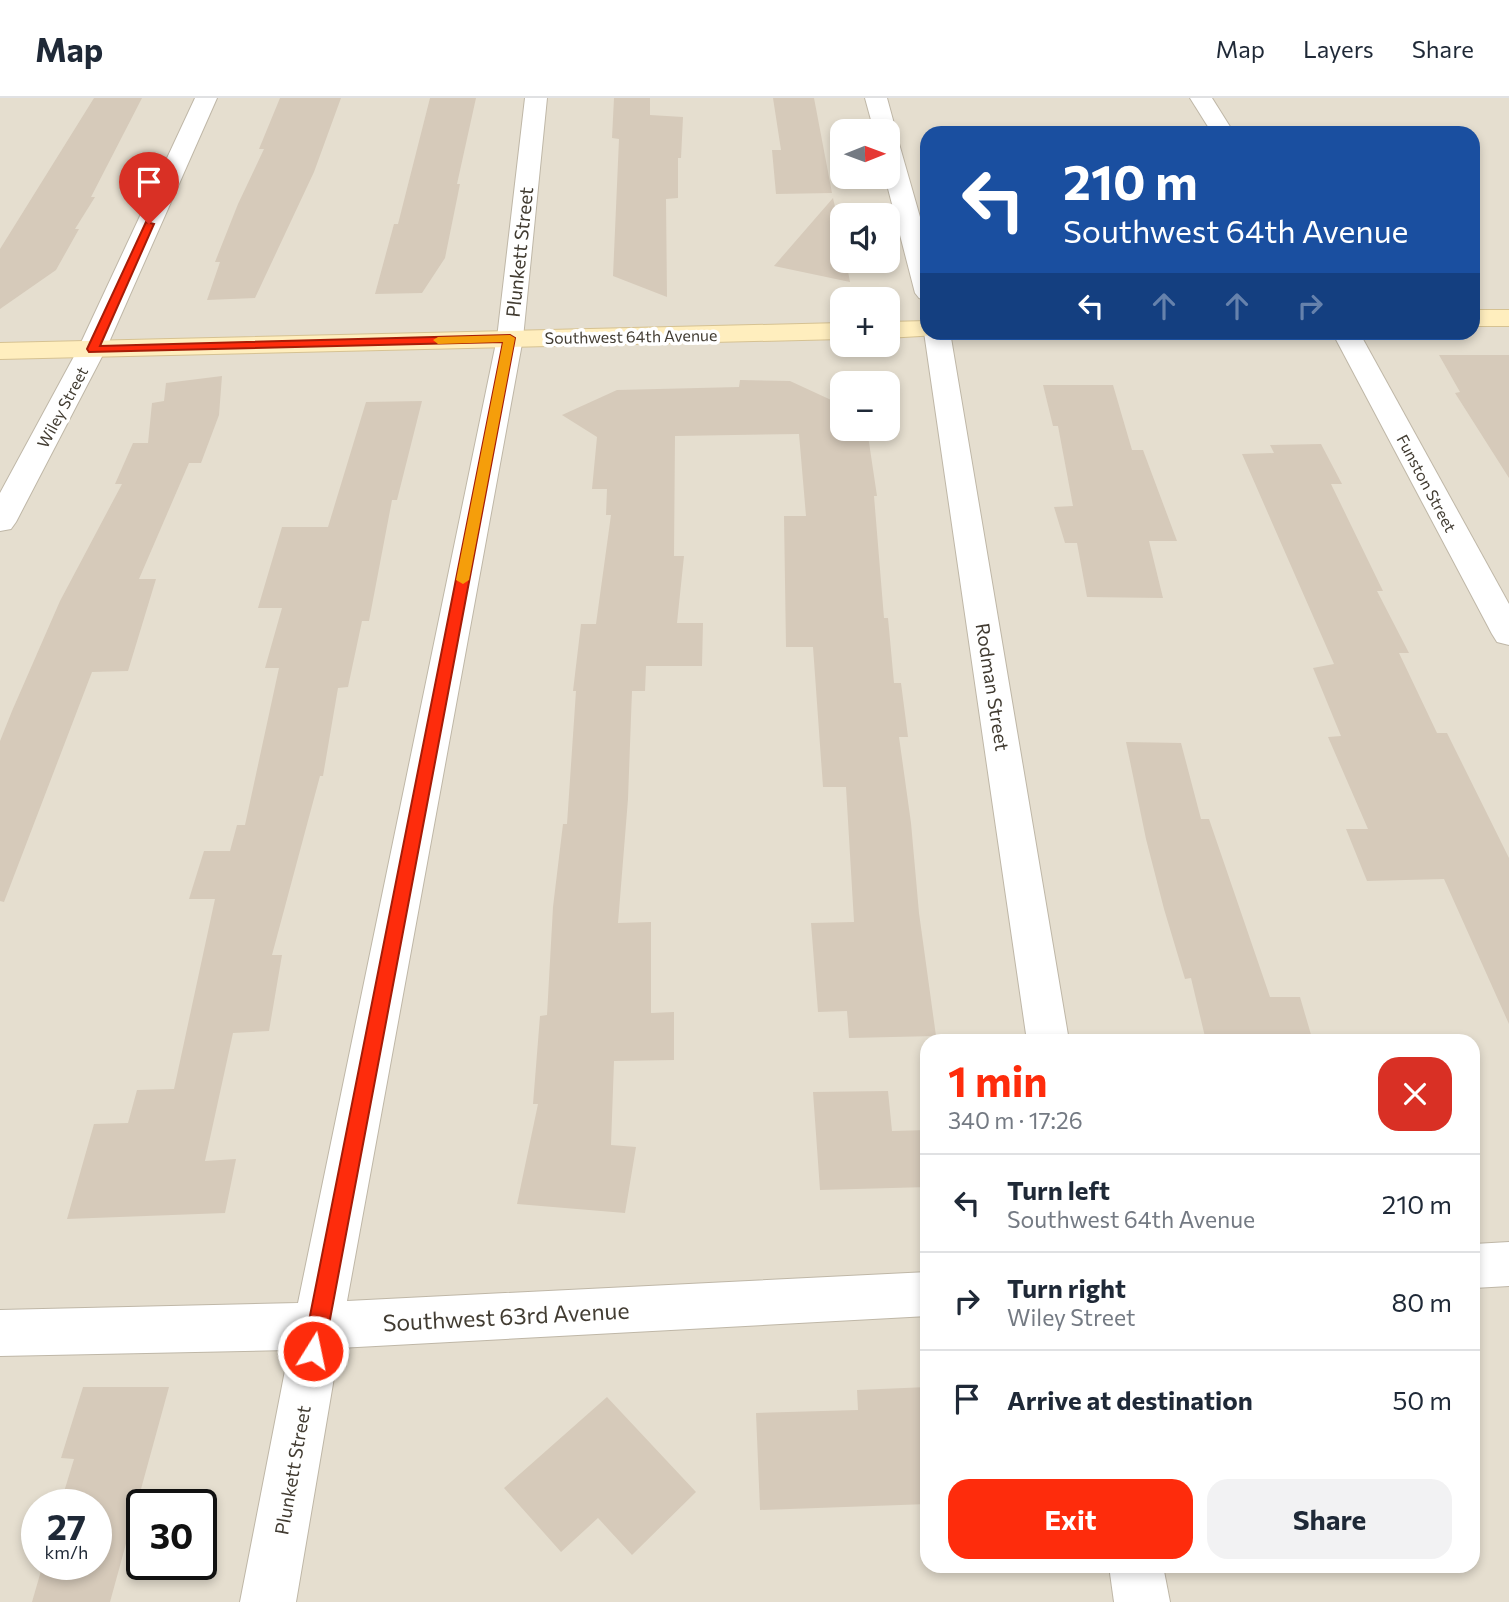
<!DOCTYPE html>
<meta charset="utf-8">
<style>
:root{--surface:#fff;--page:#f2f2f3;--text:#1f2937;--muted:#747a83;--line:#e0e1e3;--accent:#fe2c0c}
body{margin:0;font-family:Commissioner,sans-serif;background:var(--page);color:var(--text);height:100vh;display:flex;flex-direction:column;font-size:26px;white-space:nowrap}
*{box-sizing:border-box;margin:0}
p{font-size:23px;color:var(--muted)}
.icon{flex:none;width:38px;height:38px;fill:none;stroke:currentColor;stroke-width:2;stroke-linecap:round;stroke-linejoin:round}
.map{position:relative;flex:1;overflow:hidden}
.panel{position:absolute;left:920px;top:936px;width:560px;height:539px;display:flex;flex-direction:column;background:var(--surface);border-radius:21px;box-shadow:0 4px 10px #0003}
.panel>*{flex:none}
.banner{position:absolute;left:920px;top:28px;width:560px;height:214px;border-radius:21px;box-shadow:0 4px 10px #0003;background:#1a4fa0;color:#fff;overflow:hidden}
.needle{width:46px;rotate:89deg}
.controls{position:absolute;left:830px;top:21px;display:grid;gap:14px}
.controls a{display:grid;place-items:center;width:70px;height:70px;border-radius:14px;background:var(--surface);box-shadow:0 4px 10px #0003;font-size:35px}
.speed{position:absolute;left:21px;top:1391px;display:flex;gap:14px;font-size:35px;font-weight:700;text-align:center}
.speed>*{display:grid;place-content:center;width:91px;height:91px;border-radius:50%;background:var(--surface);box-shadow:0 4px 10px #0003;line-height:1}
.speed small{font-size:18px;font-weight:400}
.speed .limit{border:4px solid #111;border-radius:10px;background:#fff;color:#111}
.pin{position:absolute;display:grid;place-items:center;width:60px;height:60px;color:#fff;margin:-72px -30px;border-radius:50% 50% 50% 0;rotate:-45deg;box-shadow:0 0 7px #0007}
.pin .icon{rotate:45deg}
.me{position:absolute;width:77px;margin:-38px;rotate:10deg;stroke-linejoin:round;filter:drop-shadow(0 0 5px #0008)}
.turn{display:flex;align-items:center;gap:24px;height:147px;padding:0 28px;font-size:32px}
.turn .icon{width:91px;height:91px;stroke-width:2.5}
.turn b{display:block;font-size:49px;line-height:60px}
.lanes{display:flex;align-items:center;height:66px;padding:0 28px;background:#0003;justify-content:center;gap:35px;direction:ltr}
.lanes .off{opacity:.35}
.round{display:grid;place-items:center;flex:none;width:74px;height:74px;border-radius:21px;background:var(--page)}
.headline{display:flex;align-items:center;justify-content:space-between;height:119px;padding:0 28px}
h1{font-size:42px;font-weight:700;line-height:52px;color:var(--accent)}
.cta{display:flex;gap:14px;margin-top:auto;padding:14px 28px}
.cta a{flex:1;height:80px;border-radius:21px;background:var(--accent);color:#fff;font-size:28px;font-weight:700;line-height:80px;text-align:center}
.cta a+a{background:var(--page);color:var(--text)}
ul{padding:0;list-style:none}
li{display:flex;align-items:center;gap:21px;height:98px;padding:0 28px;border-top:2px solid var(--line)}
li div{flex:1}
li b{display:block;font-size:26px}
li em{font-style:normal}
header{display:flex;align-items:center;gap:42px;box-sizing:border-box;height:98px;padding:0 35px;background:var(--surface);border-bottom:2px solid var(--line)}
header strong{font-size:33px}
nav{display:flex;gap:38px;margin-inline-start:auto;font-size:24px}
.map>svg:first-child{display:block}
.residential{fill:#e5decf;fill-rule:evenodd}
.building{fill:#d6caba}
.lines{fill:none;stroke-linecap:round;stroke-linejoin:round}
.street-casing{stroke:#bfb7a7;stroke-width:2}
.secondary-casing{stroke:#d6c292;stroke-width:2}
.street{fill:#fff;fill-rule:evenodd}
.secondary{fill:#ffeebe;fill-rule:evenodd}
.route{fill:#fe2c0c;stroke:#a51d08;stroke-width:2}
.slow{fill:#f59e0b}
.labels{text-anchor:middle;dominant-baseline:central;stroke-width:7;stroke-linejoin:round;paint-order:stroke}
.far-street-label{font-size:16px;fill:#423c32;stroke:#fff}
.street-label{font-size:19px;fill:#423c32;stroke:#fff}
.near-street-label{font-size:23px;fill:#423c32;stroke:#fff}
</style>
<header>
<strong>Map</strong>
<nav><a>Map</a><a>Layers</a><a>Share</a></nav>
</header>
<div class="map">
<svg width="1509" height="1504" viewBox="0 0 1509 1504">
<rect width="100%" height="100%" fill="#f1ece2"/>
<path class="residential" d="M0,0H1509V1504H0ZM842,33H887V79H842ZM928,35H1474V234H928ZM842,117H887V163H842ZM842,201H887V247H842ZM842,285H887V331H842ZM928,943H1474V1468H928ZM37,1407H96V1466H37ZM142,1407H201V1466H142Z"/>
<g class="building">
<polygon points="94,0 142,0 91,99 95,99 75,131 79,131 56,172 0,211 0,151"/>
<polygon points="280,0 341,0 314,74 255,200 207,202 220,164 215,164 238,106 264,51 259,51"/>
<polygon points="430,0 476,0 457,86 460,86 445,160 422,195 375,196 394,126 398,126"/>
<polygon points="614,0 650,0 650,17 683,19 681,60 678,60 678,100 666,101 667,199 613,178 619,41 612,40"/>
<polygon points="773,0 814,0 832,95 776,96 772,52 781,52"/>
<polygon points="833,100 842,140 842,163 846,163 850,184 774,168"/>
<polygon points="1439,257 1509,257 1509,380 1455,295 1460,294"/>
<polygon points="222,278 219,317 201,365 189,365 139,481 156,481 128,573 92,574 4,804 0,803 0,643 12,613 60,503 122,386 115,386 133,345 148,345 152,305 164,303 166,285"/>
<polygon points="740,282 790,283 842,307 842,331 867,331 877,398 874,398 884,520 888,520 894,585 901,585 908,639 899,639 911,725 919,815 936,938 849,940 847,913 818,914 811,825 854,824 846,689 823,689 813,549 786,549 784,418 806,418 799,336 675,338 674,458 684,458 677,525 703,525 702,568 646,568 645,593 632,593 628,701 618,825 651,824 651,915 674,914 674,962 614,963 611,1047 636,1049 625,1115 517,1106 538,1006 533,1006 540,918 547,917 553,809 563,726 567,726 576,593 573,593 581,526 596,526 611,417 606,417 607,391 592,391 597,339 562,317 617,292 739,289"/>
<polygon points="1043,287 1113,287 1132,352 1143,352 1177,443 1149,443 1163,500 1087,499 1077,445 1065,445 1054,409 1073,408 1058,328 1053,328"/>
<polygon points="422,303 397,402 392,402 369,523 362,523 348,589 338,590 323,678 320,678 272,857 282,857 269,933 233,935 205,1063 236,1061 225,1115 67,1121 94,1026 128,1025 137,992 174,991 215,801 189,801 204,753 230,753 237,727 245,727 279,570 265,570 282,510 258,510 282,429 328,429 366,304"/>
<polygon points="1321,346 1342,386 1331,386 1383,493 1377,493 1409,555 1399,555 1437,635 1447,635 1509,760 1509,926 1444,781 1367,783 1346,731 1368,731 1328,639 1341,638 1313,570 1334,566 1242,356 1274,355 1270,347"/>
<polygon points="1126,644 1181,645 1201,721 1209,721 1270,899 1300,899 1312,940 1284,939 1285,943 1206,943 1191,880 1185,881 1164,811 1146,741"/>
<polygon points="888,993 892,1033 928,1032 928,1089 820,1092 813,994"/>
<polygon points="83,1289 169,1289 110,1504 32,1504 43,1466 96,1466 96,1407 60,1407 74,1361 61,1360"/>
<polygon points="928,1289 928,1406 760,1412 756,1315 858,1312 857,1292"/>
<polygon points="607,1299 696,1394 632,1457 598,1420 561,1454 504,1390"/>
</g>
<g class="lines">
<defs>
<g id="street">
<polygon points="195,0 217,0 106,251 16,424 11,431 0,433 0,395 78,251"/>
<polygon points="525,0 547,0 523,240 347,1203 928,1174 928,1218 339,1250 296,1504 240,1504 289,1252 0,1258 0,1212 298,1205 497,240"/>
<polygon points="865,0 887,0 896,33 893,37 898,42 928,147 928,203 919,200 915,195 885,79 887,33 874,33"/>
<polygon points="1190,0 1212,0 1234,35 1212,35"/>
<polygon points="928,228 928,234 950,234 1069,943 1027,943 924,234"/>
<polygon points="1332,234 1359,234 1509,506 1509,547 1497,544 1492,536"/>
<polygon points="1509,1144 1509,1188 1474,1190 1474,1146"/>
<polygon points="1109,1468 1163,1468 1170,1504 1114,1504"/>
</g>
<g id="secondary">
<rect x="1474" y="212" width="35" height="16"/>
<polygon points="928,223 928,234 939,234 937,237 887,240 887,224"/>
<polygon points="842,225 842,241 0,261 0,245"/>
</g>
</defs>
<use href="#street" class="street-casing"/>
<use href="#secondary" class="secondary-casing"/>
<use href="#street" class="street"/>
<use href="#secondary" class="secondary"/>
</g>
<polygon class="route" points="146,124 154,126 100,248 510,237 515,240 324,1253 321,1260 313,1262 306,1260 303,1253 503,244 89,254 87,251"/>
<polygon class="slow" points="510,237 515,240 469,482 463,486 456,482 503,244 438,246 433,242 438,239"/>
<g class="labels">
<g class="far-street-label">
<text transform="translate(631 238) rotate(-1)">Southwest 64th Avenue</text>
<text transform="translate(62 309) rotate(-62)">Wiley Street</text>
<text transform="translate(1427 385) rotate(62)">Funston Street</text>
</g>
<g class="street-label">
<text transform="translate(519 154) rotate(-84)">Plunkett Street</text>
<text transform="translate(993 589) rotate(81)">Rodman Street</text>
<text transform="translate(292 1372) rotate(-80)">Plunkett Street</text>
</g>
<g class="near-street-label">
<text transform="translate(506 1218) rotate(-3)">Southwest 63rd Avenue</text>
</g>
</g>
</svg>
<div class="controls">
<a><svg class="needle" viewBox="-14 -14 28 28"><path d="M0-13l5 13h-10z" fill="#e53935"/><path d="M0 13l5-13h-10z" fill="#747a83"/></svg></a>
<a><svg class="icon" aria-label="sound" viewBox="0 0 24 24"><path d="M4 9h4l5-4v14l-5-4H4zM17 9q2 3 0 6"/></svg></a>
<a>+</a>
<a>−</a>
</div>
<div class="speed"><div>27<small>km/h</small></div><div class="limit">30</div></div>
<div class="pin" style="left:149px;top:126px;background:#d93025"><svg class="icon" aria-label="arrive" viewBox="0 0 24 24"><path d="M6 21V4h12l-3 4 3 4H6"/></svg></div>
<svg class="me" style="left:313px;top:1253px" viewBox="-20 -20 40 40"><circle r="17" fill="#fe2c0c" stroke="#fff" stroke-width="3"/><path d="M0-11L8 9 0 5-8 9z" fill="#fff"/></svg>
<div class="banner">
<div class="turn"><svg class="icon" aria-label="left" viewBox="0 0 24 24"><path d="M17 20v-9H6M10 6l-5 5 5 5"/></svg><div><b>210 m</b>Southwest 64th Avenue</div></div>
<div class="lanes"><svg class="icon" aria-label="left" viewBox="0 0 24 24"><path d="M17 20v-9H6M10 6l-5 5 5 5"/></svg><svg class="icon off" aria-label="ahead" viewBox="0 0 24 24"><path d="M12 20V5M6 11l6-6 6 6"/></svg><svg class="icon off" aria-label="ahead" viewBox="0 0 24 24"><path d="M12 20V5M6 11l6-6 6 6"/></svg><svg class="icon off" aria-label="right" viewBox="0 0 24 24"><path d="M7 20v-9h11M14 6l5 5-5 5"/></svg></div>
</div>
<section class="panel">
<div class="headline"><div><h1>1 min</h1><p>340 m · 17:26</p></div><a class="round" style="background:#d93025;color:#fff"><svg class="icon" aria-label="close" viewBox="0 0 24 24"><path d="M6 6l12 12M18 6L6 18"/></svg></a></div>
<ul>
<li><svg class="icon" aria-label="left" viewBox="0 0 24 24"><path d="M17 20v-9H6M10 6l-5 5 5 5"/></svg><div><b>Turn left</b><p>Southwest 64th Avenue</p></div><em>210 m</em></li>
<li><svg class="icon" aria-label="right" viewBox="0 0 24 24"><path d="M7 20v-9h11M14 6l5 5-5 5"/></svg><div><b>Turn right</b><p>Wiley Street</p></div><em>80 m</em></li>
<li><svg class="icon" aria-label="arrive" viewBox="0 0 24 24"><path d="M6 21V4h12l-3 4 3 4H6"/></svg><div><b>Arrive at destination</b></div><em>50 m</em></li>
</ul>
<div class="cta"><a>Exit</a><a>Share</a></div>
</section>
</div>
